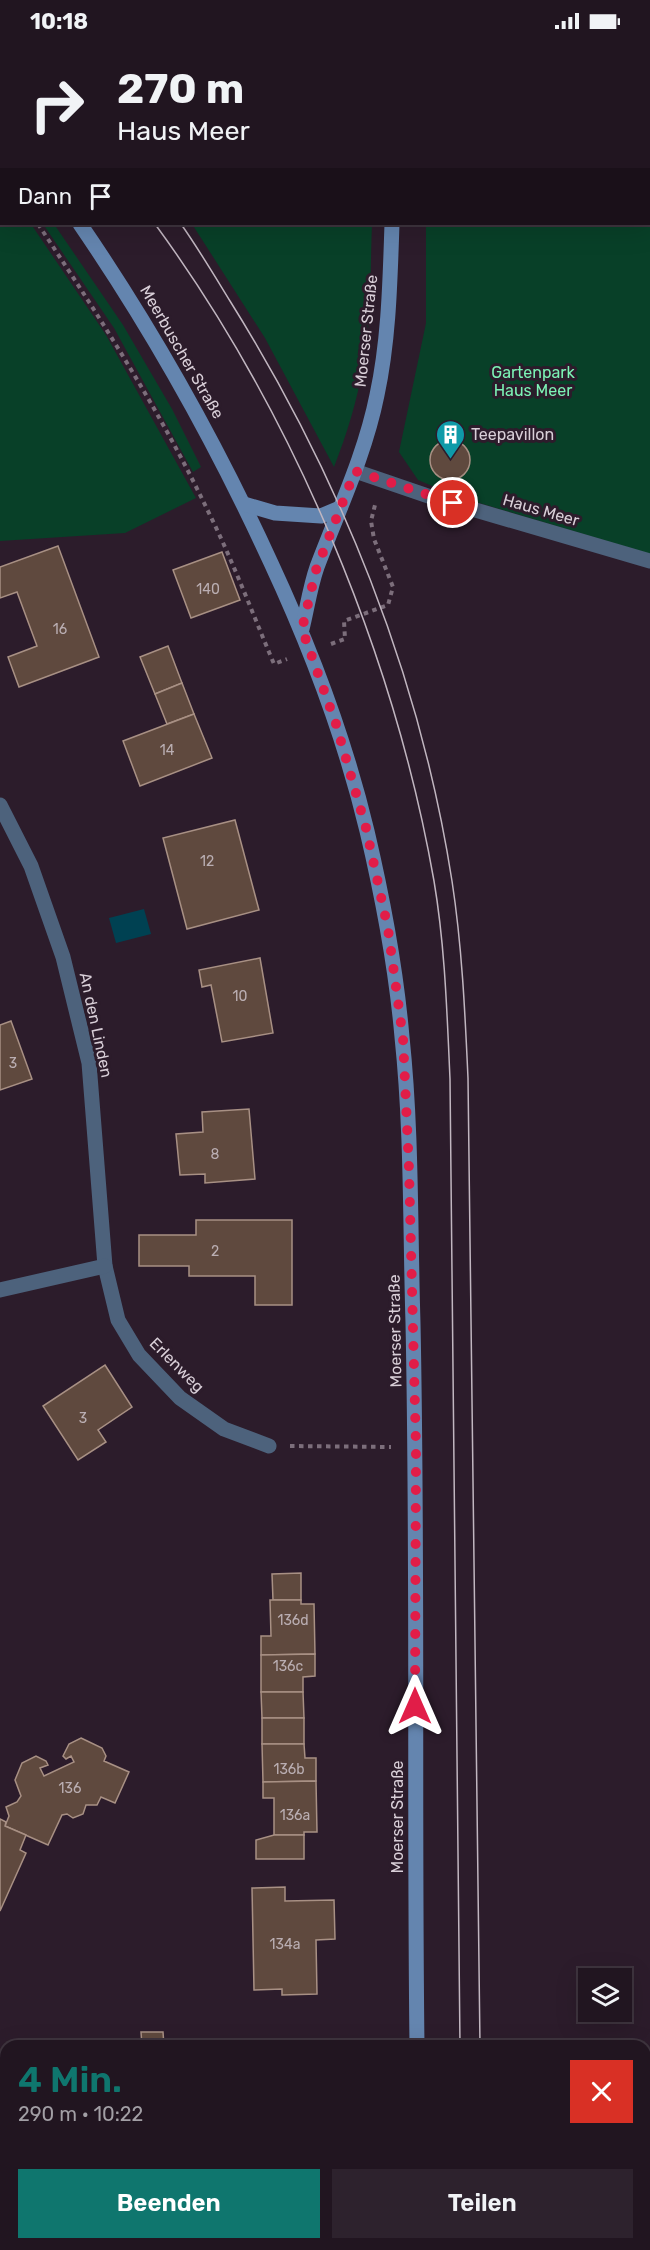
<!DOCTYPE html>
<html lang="de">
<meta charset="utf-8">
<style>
:root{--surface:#211520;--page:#2d222d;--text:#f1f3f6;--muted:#a29fa5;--line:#3e343e;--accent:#0f766e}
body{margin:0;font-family:Rubik,sans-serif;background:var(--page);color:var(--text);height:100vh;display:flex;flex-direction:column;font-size:22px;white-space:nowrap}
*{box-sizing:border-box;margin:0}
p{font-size:20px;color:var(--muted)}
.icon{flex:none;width:33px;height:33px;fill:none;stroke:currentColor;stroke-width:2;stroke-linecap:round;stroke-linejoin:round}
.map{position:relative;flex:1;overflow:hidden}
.sheet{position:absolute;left:0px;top:1998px;width:651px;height:210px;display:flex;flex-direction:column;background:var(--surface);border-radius:18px 18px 0 0;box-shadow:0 6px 24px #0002,0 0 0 2px var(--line)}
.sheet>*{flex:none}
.top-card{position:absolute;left:0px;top:0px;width:651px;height:183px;box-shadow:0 6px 24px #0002,0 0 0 2px var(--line);background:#211520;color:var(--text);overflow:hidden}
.controls{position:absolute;left:578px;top:1926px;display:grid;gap:12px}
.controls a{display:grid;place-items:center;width:54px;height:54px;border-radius:0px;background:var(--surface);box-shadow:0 6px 24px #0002,0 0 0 2px var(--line);font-size:30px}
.pin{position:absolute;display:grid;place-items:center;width:51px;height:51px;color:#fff;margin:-26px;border:3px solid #fff;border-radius:50%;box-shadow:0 2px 6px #0007}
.me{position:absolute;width:66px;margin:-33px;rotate:0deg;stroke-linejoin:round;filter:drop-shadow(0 0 4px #0008)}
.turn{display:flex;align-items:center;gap:21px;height:126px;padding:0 18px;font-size:27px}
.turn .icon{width:78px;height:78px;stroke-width:2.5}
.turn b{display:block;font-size:42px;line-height:51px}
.then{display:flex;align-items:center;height:57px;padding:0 18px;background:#0003;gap:12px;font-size:22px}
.round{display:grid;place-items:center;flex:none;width:63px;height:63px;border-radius:0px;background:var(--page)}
.headline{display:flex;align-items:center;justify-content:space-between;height:102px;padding:0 18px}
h1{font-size:36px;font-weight:600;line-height:45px;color:var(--accent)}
.primary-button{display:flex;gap:12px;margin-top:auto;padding:12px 18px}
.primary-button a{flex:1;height:69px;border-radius:0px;background:var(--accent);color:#fff;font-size:24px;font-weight:600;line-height:69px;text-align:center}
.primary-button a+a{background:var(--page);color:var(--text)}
.status{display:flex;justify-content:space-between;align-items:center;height:42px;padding:0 30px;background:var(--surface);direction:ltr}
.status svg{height:16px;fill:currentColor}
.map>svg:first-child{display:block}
.green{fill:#084028}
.water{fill:#004152}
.building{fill:#5f493e;stroke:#a89084;stroke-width:1.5}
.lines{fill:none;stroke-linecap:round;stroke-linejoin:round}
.path{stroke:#7c6e7b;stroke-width:4;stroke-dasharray:4.5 4.5;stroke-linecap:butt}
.street{stroke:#4d627c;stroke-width:15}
.secondary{stroke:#6485af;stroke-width:15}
.tram{stroke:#c1b6c0;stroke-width:1.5}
.route{stroke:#e11d48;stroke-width:10;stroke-dasharray:0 18}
.labels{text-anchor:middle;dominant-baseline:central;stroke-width:6;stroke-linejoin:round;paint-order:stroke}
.number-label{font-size:14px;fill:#baaeb2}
.street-label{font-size:16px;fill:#d9cfd8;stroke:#2c1c2b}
.park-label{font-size:16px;fill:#7cf3b5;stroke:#2c1c2b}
.poi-label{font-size:16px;fill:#d9cfd8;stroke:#2c1c2b;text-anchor:start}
</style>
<div class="status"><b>10:18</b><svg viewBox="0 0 49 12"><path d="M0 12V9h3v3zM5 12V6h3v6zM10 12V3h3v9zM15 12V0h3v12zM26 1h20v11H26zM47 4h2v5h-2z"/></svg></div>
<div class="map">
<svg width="650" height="2208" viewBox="0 0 650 2208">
<rect width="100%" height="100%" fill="#2c1c2b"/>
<g class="green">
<polygon points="47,0 366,0 366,1 48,2"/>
<polygon points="427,0 650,0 650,512 456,454 418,438 399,410 426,281 426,182 650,182 650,2"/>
<polygon points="0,141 2,182 31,182 106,293 196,456 125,491 0,499"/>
<polygon points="43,182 54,182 123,283 172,367 201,425 193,430 114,286"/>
<path d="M192,182H372C370,228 372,278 363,324C357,359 347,392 334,425L265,296Z"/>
</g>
<polygon class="water" points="144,867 151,892 116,901 109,876"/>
<g class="building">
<circle cx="450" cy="418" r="20"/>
<polygon points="58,504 99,615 19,645 8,615 37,604 17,550 0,556 0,525"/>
<polygon points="222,510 240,558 191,576 173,528"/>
<polygon points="168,604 182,641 155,652 140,615"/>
<polygon points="182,641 194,672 167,682 155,652"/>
<polygon points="194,672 212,716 140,744 123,699"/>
<polygon points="235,778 259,868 187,887 163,796"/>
<polygon points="260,916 273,991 222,1000 211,943 202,945 199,928"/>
<polygon points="11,979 32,1037 0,1048 0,983"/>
<polygon points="249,1067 255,1137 205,1141 205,1132 180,1133 176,1092 203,1090 202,1070"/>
<polygon points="196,1178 292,1178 292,1263 255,1263 255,1234 189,1234 189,1224 139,1224 139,1193 196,1193"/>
<polygon points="105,1323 132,1365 98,1388 106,1400 78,1418 43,1364"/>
<polygon points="301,1531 301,1558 273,1558 272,1532"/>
<polygon points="270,1558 301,1558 301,1562 314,1562 315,1612 261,1613 261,1594 271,1594"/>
<polygon points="315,1612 315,1634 303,1635 303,1650 261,1650 261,1613"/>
<polygon points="261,1650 303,1650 304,1676 262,1676"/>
<rect x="262" y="1676" width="42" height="26"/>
<polygon points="81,1696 102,1706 106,1714 104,1719 129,1730 115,1761 101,1755 97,1763 86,1763 83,1772 73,1776 67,1772 62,1773 48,1803 5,1784 9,1774 6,1765 17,1760 21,1754 15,1738 22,1721 36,1714 46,1719 48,1723 40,1726 44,1734 74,1720 71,1714 66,1717 63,1714 69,1702"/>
<polygon points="262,1702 304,1702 305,1716 316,1716 316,1739 263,1740"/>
<polygon points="316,1739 317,1790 304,1790 304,1793 274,1793 274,1756 263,1756 263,1740"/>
<polygon points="0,1777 6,1780 5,1784 26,1793 20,1808 26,1811 0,1869"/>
<polygon points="274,1793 304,1793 304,1817 256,1817 256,1798"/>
<polygon points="285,1845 285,1859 334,1858 335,1897 316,1898 317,1952 282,1953 282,1947 254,1948 252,1846"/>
<polygon points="141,1990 163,1990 164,2004 130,2004 142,2004"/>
<polygon points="0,2146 6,2146 6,2202 10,2202 10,2208 0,2208"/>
<polygon points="78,2202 169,2202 168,2208 78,2208"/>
<polygon points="617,2202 623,2208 598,2208 604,2202"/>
</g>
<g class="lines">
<g class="path">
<polyline points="0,133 2,135"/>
<path d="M38,182C99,274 159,367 207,467C232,517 252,570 274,622L287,617"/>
<polyline points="331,602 345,597 344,579 388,563 393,545 374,497 371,479 376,459"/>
<polyline points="290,1404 391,1405"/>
</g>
<g class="street">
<polyline points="355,429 431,455 650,519"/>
<polyline points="0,763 31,824 63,915 89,1021 105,1224 118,1278 139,1313 180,1356 224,1387 269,1404"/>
<polyline points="0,1248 105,1224"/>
<polyline points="645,2174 650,2174"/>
</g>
<g class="secondary">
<polyline points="389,0 389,2"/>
<polyline points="0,79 2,81"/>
<path d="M80,182C154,290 216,401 271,521C311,607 345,697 367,789C383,857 396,926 402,995C412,1090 410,1186 413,1281C418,1522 414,1763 417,2004"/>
<polyline points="244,462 275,471 321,474 340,466"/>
<path d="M302,587C307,567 310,545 317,525C338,469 365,413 377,353C389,297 390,239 392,182"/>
<polyline points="420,2202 420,2208"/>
</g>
<g class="tram">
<polyline points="5,0 7,2"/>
<polyline points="35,0 36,2"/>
<path d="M155,182C292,369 394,611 434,839C445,904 447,971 450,1037L460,2004"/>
<path d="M181,182C198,206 214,233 230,259C340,435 420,633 452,839C462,904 465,970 468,1036L480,2004"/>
<polyline points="476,2202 477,2208"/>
<polyline points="495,2202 496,2208"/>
</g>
</g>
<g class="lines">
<polyline class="route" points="415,1664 416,1406 409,1127 403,996 388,887 366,786 336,682 302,587 316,528 355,429 453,461"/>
</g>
<defs>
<symbol id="building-pin" viewBox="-11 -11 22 30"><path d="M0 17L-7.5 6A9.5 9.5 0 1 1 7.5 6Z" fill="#0f9aa8" stroke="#2c1c2b"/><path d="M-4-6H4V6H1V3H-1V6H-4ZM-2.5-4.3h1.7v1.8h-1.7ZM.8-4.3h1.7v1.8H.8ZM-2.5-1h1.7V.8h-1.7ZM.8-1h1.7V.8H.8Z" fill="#fff"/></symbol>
</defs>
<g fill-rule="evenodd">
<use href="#building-pin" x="434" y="376" width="33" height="45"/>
</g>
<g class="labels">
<g class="number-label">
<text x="208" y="547">140</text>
<text x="60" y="587">16</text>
<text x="167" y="708">14</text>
<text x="207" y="819">12</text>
<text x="240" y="954">10</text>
<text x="13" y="1021">3</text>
<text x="215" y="1112">8</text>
<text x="215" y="1209">2</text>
<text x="83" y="1376">3</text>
<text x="293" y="1578">136d</text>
<text x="288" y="1624">136c</text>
<text x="289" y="1727">136b</text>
<text x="70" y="1746">136</text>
<text x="295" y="1773">136a</text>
<text x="285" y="1902">134a</text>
</g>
<g class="street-label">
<text transform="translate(366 289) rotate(-84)">Moerser Straße</text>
<text transform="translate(182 310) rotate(60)">Meerbuscher Straße</text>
<text transform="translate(541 468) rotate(16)">Haus Meer</text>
<text transform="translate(96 983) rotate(78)">An den Linden</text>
<text transform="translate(395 1289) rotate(-91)">Moerser Straße</text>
<text transform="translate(177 1323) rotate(45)">Erlenweg</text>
<text transform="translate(397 1775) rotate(-90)">Moerser Straße</text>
</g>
<g class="park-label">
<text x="533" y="330">Gartenpark<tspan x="533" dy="18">Haus Meer</tspan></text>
</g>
<g class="poi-label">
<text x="471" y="392">Teepavillon</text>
</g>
</g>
</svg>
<div class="controls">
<a><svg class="icon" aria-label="layers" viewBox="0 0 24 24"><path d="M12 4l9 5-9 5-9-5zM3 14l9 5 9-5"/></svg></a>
</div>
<div class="pin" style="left:453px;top:461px;background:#d93025"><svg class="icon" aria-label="arrive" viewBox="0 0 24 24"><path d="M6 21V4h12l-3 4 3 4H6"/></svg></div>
<svg class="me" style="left:415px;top:1664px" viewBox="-20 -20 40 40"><path d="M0-17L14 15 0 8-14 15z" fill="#e11d48" stroke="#fff" stroke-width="4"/></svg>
<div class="top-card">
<div class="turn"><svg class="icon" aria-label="right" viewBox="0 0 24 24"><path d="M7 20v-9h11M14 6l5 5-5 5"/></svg><div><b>270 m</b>Haus Meer</div></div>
<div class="then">Dann<svg class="icon" aria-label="arrive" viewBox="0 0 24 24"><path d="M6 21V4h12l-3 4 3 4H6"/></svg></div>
</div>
<section class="sheet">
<div class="headline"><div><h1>4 Min.</h1><p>290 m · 10:22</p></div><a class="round" style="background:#d93025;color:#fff"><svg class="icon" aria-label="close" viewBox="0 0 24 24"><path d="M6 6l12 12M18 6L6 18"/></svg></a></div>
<div class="primary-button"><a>Beenden</a><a>Teilen</a></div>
</section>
</div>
